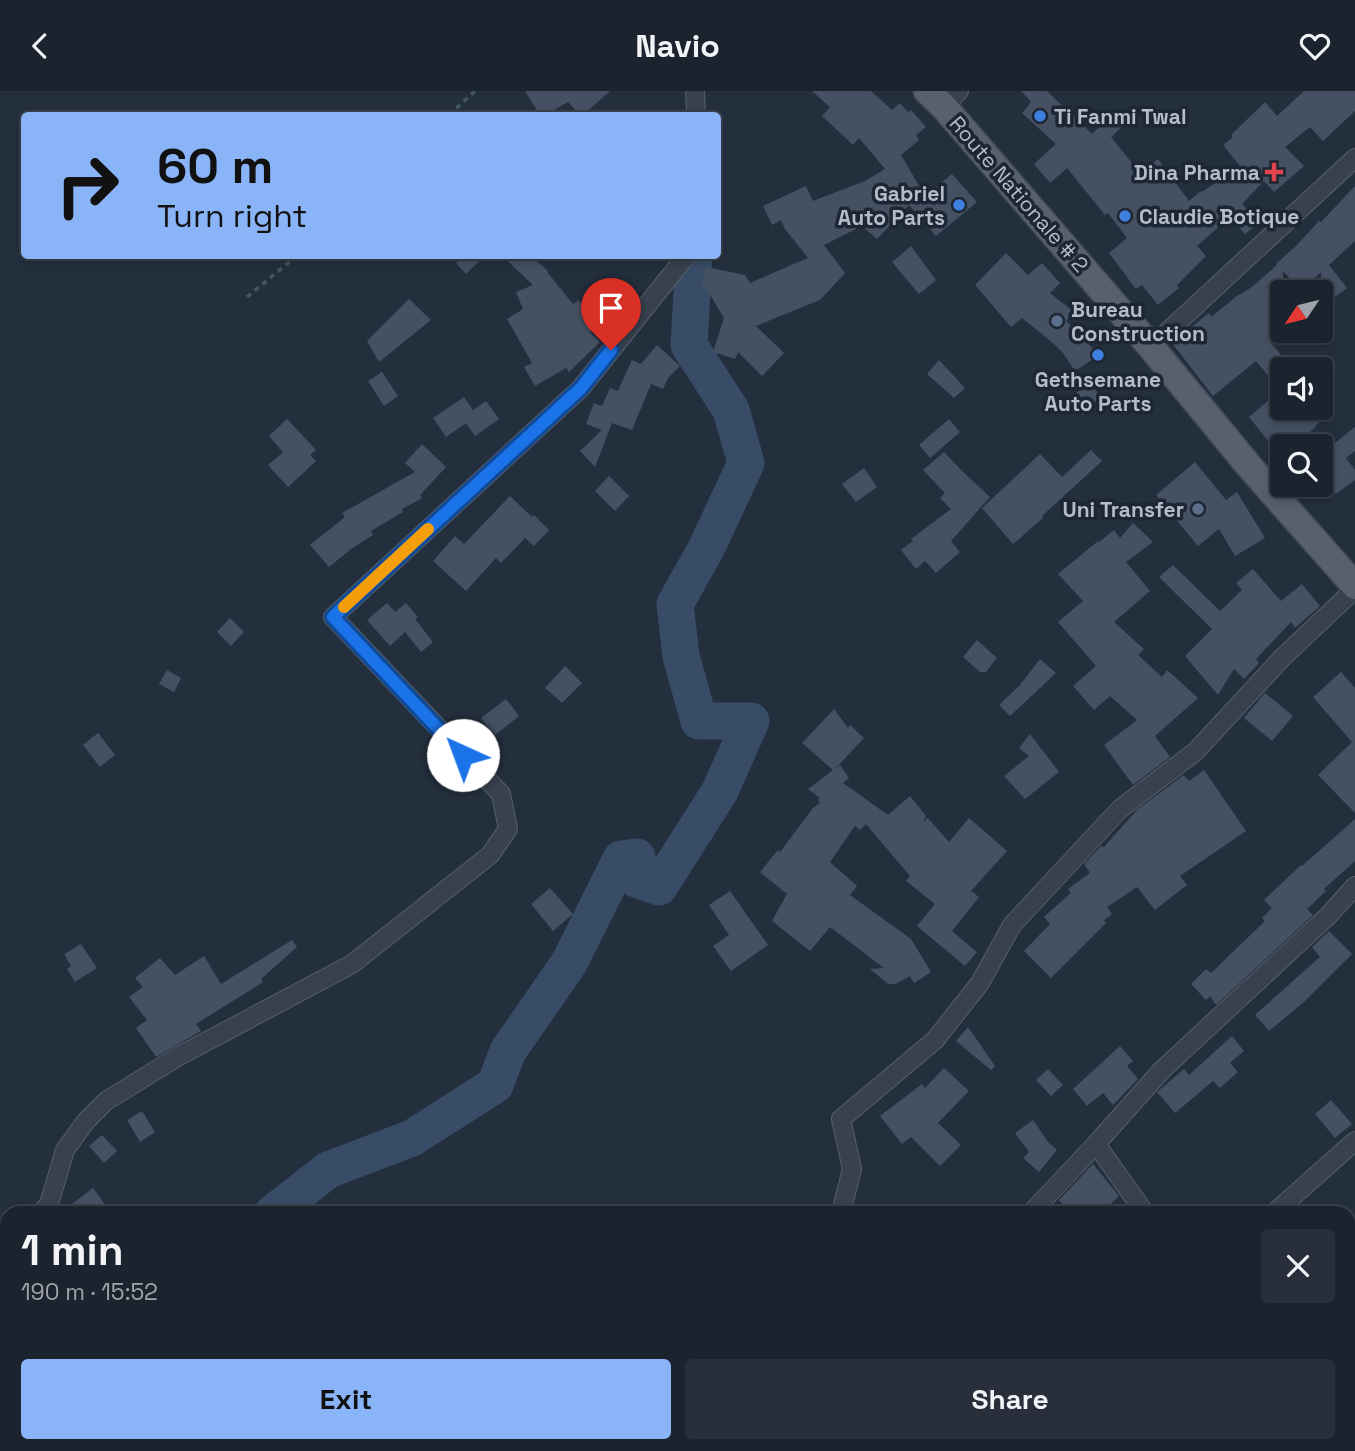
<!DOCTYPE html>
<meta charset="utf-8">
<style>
:root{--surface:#1b232e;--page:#282f3a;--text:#f1f3f6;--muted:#a0a4aa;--line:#39404a;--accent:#8ab4f8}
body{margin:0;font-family:"Space Grotesk",sans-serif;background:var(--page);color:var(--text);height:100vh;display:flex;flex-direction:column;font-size:26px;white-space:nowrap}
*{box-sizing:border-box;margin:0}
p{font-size:23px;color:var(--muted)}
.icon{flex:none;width:38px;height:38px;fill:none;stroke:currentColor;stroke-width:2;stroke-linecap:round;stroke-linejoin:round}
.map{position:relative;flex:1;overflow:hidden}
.sheet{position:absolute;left:0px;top:1115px;width:1356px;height:247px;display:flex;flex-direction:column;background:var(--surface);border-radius:21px 21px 0 0;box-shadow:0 4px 10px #0003,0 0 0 2px var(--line)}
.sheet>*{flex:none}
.top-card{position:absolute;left:21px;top:21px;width:700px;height:147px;border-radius:7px;box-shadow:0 4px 10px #0003,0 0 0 2px var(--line);background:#8ab4f8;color:#111;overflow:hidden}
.needle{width:46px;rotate:235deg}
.fabs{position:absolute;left:1270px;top:189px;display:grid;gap:14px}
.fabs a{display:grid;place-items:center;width:63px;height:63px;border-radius:7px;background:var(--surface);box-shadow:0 4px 10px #0003,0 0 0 2px var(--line);font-size:35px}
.pin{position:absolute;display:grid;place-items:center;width:60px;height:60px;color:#fff;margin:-72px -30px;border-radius:50% 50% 50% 0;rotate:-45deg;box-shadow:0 0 7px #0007}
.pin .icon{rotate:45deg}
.me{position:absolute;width:77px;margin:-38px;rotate:317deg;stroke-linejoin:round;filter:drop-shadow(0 0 5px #0008)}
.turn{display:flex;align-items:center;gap:24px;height:147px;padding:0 21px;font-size:32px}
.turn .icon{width:91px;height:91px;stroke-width:2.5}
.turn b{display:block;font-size:49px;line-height:60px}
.round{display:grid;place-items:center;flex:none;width:74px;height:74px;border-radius:7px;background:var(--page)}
.headline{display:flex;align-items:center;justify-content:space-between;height:119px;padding:0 21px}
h1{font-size:42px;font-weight:700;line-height:52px}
.button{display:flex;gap:14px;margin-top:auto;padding:14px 21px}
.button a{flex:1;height:80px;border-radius:7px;background:var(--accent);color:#111;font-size:28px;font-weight:700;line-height:80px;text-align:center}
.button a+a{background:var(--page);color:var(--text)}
header{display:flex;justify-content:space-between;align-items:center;height:91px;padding:0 21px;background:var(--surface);font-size:32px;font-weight:700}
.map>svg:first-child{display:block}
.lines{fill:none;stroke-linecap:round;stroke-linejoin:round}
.river{stroke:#394c67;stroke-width:37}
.building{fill:#455162}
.minor-casing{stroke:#565f6c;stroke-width:20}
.primary-casing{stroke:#414a57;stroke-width:29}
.path{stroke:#44595c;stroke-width:3.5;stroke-dasharray:5 5;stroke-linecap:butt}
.minor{stroke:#38414e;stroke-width:18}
.primary{stroke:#56606e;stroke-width:26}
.route-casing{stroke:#114b97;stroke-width:18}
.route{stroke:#1a73e8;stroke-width:12}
.slow{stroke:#f59e0b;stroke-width:12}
.shop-dot{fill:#3f7fe0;stroke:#1d2633;stroke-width:2.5}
.health-dot{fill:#e0444e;stroke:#1d2633;stroke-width:2.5}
.service-dot{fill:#5c6f8a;stroke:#1d2633;stroke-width:2.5}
.labels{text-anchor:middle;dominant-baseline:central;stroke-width:7;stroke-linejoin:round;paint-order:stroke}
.poi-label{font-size:21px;font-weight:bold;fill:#b4bcc9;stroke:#1d2633;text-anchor:start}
.street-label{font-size:21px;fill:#b4bcc9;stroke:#1d2633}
</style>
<header><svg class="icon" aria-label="back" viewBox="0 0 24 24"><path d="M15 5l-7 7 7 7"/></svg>Navio<svg class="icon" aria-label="heart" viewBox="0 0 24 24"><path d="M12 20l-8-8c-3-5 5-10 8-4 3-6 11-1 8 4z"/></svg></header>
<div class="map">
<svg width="1355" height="1360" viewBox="0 0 1355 1360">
<rect width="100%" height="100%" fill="#242f3e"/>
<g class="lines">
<g class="river">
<polyline points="273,1122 328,1079 412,1047 495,994 508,960 569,872 621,768 637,766 636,788 659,796 720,700 751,630 699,630 681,565 675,513 706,458 746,372 731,319 689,254 694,164"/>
<polyline points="0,1265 7,1256"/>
</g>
</g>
<g class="building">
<polygon points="525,0 610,0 583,24 580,24 568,11 545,24 540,24"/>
<polygon points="812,0 871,0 892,19 900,12 908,21 911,19 926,36 916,44 919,49 901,64 925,105 952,83 977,111 936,145 909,114 877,148 862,135 824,154 845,182 820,209 756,235 784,262 762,285 738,261 735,268 713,261 724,227 706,197 702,196 706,176 745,184 750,192 808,167 785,138 781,129 772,134 763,115 806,95 813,110 865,90 885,78 859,47 853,54 822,25 830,16"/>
<polygon points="1021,0 1047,0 1092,43 1116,21 1126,32 1111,46 1140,82 1158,68 1189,110 1201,100 1202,101 1240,75 1223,54 1233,46 1231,44 1265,11 1277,25 1304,0 1355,0 1355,20 1323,50 1310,36 1285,56 1304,75 1274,101 1264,90 1242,113 1259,132 1245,143 1230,126 1197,155 1206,165 1177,194 1179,197 1158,214 1142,194 1136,198 1109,162 1127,147 1108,122 1105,124 1067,77 1050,92 1034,73 1056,53 1022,22 1031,11"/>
<polygon points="1355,95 1355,150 1329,174 1347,197 1321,217 1321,181 1302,200 1283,180 1283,242 1271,252 1292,277 1290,278 1283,278 1283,302 1256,270 1213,305 1172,252 1209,222 1211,226 1237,205 1252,196 1277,174 1276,173 1296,155 1319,130 1321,131"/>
<polygon points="911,155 936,189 919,203 892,171"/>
<polygon points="1006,162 1028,184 1042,172 1060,192 1050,202 1074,221 1066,230 1099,264 1075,280 1063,262 1053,252 1022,227 1011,236 975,194"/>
<polygon points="464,164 486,164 466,183 456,172"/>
<polygon points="501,164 530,164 548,180 547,181 573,213 579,209 598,235 590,241 600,251 569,281 566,277 535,295 524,276 532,272 507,228 523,218 516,201 533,194"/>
<polygon points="409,208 431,229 379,271 367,250"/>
<polygon points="657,254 680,275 668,287 663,298 651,293 632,339 612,332 595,376 580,360 602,339 586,333 594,312 602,315 610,297 618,300 632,269 641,273"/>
<polygon points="939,269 965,297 954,307 927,283"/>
<polygon points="382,281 398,305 384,315 368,290"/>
<polygon points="1087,291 1101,305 1083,324 1069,310"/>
<polygon points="1276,303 1283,311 1283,317 1332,317 1305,347 1302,342 1286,355 1283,355 1283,358 1278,362 1249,326"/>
<polygon points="464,306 473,319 486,310 499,328 475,345 466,332 446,346 433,327"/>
<polygon points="287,328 316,359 310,364 316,370 288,396 268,374 283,361 269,345"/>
<polygon points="949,328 960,341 930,367 919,354"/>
<polygon points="1355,336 1355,360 1346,367 1355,379 1355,389 1336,403 1321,384 1321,363"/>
<polygon points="422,353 446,376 420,404 422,407 402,418 403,421 371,440 373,444 351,458 329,476 310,454 345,426 342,422 415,381 405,372"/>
<polygon points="1091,359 1102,370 1042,425 1043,427 1013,453 982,417 1040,363 1062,386"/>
<polygon points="944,361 961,379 990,406 951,450 960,461 936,482 925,470 916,478 901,459 913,450 911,448 951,418 940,407 945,402 923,379"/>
<polygon points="1195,371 1226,409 1237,401 1265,447 1235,465 1219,438 1198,455 1156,404"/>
<polygon points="864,377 877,396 856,411 842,393"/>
<polygon points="609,385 629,405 615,420 595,400"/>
<polygon points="510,405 532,426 534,424 549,439 534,455 525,447 501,472 496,467 466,500 433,470 455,445 464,453"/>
<polygon points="1133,432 1153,451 1126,471 1150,500 1114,531 1144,558 1138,564 1162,586 1167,579 1198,607 1155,645 1170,666 1133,694 1104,654 1137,629 1110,605 1094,619 1073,595 1096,575 1058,531 1083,510 1058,483 1098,450 1099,451 1114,439 1120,447"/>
<polygon points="1173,474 1220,520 1242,499 1236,492 1253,478 1281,510 1302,493 1320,515 1295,537 1291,531 1256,568 1259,572 1244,588 1234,578 1218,604 1185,565 1212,538 1159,486"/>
<polygon points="387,512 395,521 406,512 418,526 415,528 433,551 421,561 405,541 390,555 367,529"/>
<polygon points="230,527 244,541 231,555 217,541"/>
<polygon points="977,549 997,567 986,581 980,581 963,566"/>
<polygon points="1040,568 1056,582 1010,625 999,614 1020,594"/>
<polygon points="565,575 582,592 562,612 545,597"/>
<polygon points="167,579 181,587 174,601 159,593"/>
<polygon points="1341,581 1355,597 1355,722 1318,684 1352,651 1313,606"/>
<polygon points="1265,602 1293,625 1272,650 1244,627"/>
<polygon points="506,608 519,625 495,644 481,627"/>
<polygon points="834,618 848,637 850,634 864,647 834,679 840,674 849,687 843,692 888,724 910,705 926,725 923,731 928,727 949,751 969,727 1007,760 971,800 979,806 952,840 977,861 965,875 917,835 935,813 906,790 910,785 866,733 860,739 855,735 830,771 857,795 850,804 911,848 931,881 914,892 910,885 896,893 888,893 870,878 884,877 830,836 810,860 772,830 787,803 760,781 778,759 780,761 813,717 820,712 818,709 820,707 808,698 833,679 802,652"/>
<polygon points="98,642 115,664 100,676 83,654"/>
<polygon points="1030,643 1059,681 1025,708 1004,685 1029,665 1019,657"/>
<polygon points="1204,679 1246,740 1180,785 1187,794 1155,819 1137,796 1107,816 1112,823 1104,829 1106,832 1051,887 1024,860 1050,833 1044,826 1071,802 1068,798 1090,782 1084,773 1102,754 1103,757 1138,718 1184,684 1189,690"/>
<polygon points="1355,728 1355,770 1324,798 1326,800 1307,818 1313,824 1216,914 1210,905 1206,909 1191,893 1206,878 1211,882 1265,830 1262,827 1272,817 1264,809 1301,774 1302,775"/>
<polygon points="550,797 573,823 553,840 531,813"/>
<polygon points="730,800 768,854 731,880 713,855 729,844 709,814"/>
<polygon points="1329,840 1352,863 1305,910 1269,940 1255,924 1320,866 1312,856"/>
<polygon points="292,849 297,856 261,888 263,891 196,933 201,940 156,966 136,937 147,929 129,906 143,896 135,887 160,867 175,884 204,865 221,893"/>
<polygon points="81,853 97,877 75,891 67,878 71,875 64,863"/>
<polygon points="968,936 995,975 991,979 956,950"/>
<polygon points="1232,945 1244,960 1230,972 1238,981 1220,997 1213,990 1175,1022 1157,1001 1184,978 1189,984"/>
<polygon points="1120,955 1133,970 1127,975 1138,988 1113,1014 1103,1002 1087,1015 1073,998"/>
<polygon points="944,977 969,1000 938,1032 961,1054 940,1075 911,1046 902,1053 880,1025 922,993 925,997"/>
<polygon points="1048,978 1063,994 1051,1005 1036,989"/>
<polygon points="1331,1009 1352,1033 1335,1047 1315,1023"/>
<polygon points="142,1020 155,1041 140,1051 127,1029"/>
<polygon points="1033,1029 1048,1051 1057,1059 1039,1081 1023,1067 1029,1061 1015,1042"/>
<polygon points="102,1044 117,1060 104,1072 89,1055"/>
<polygon points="1093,1073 1119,1105 1101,1122 1070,1122 1059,1109"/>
<polygon points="93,1097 111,1122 60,1122"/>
</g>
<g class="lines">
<defs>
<g id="minor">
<polyline points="695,0 696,24"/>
<polyline points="944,16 959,0"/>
<polyline points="1151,256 1355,67"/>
<polyline points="1096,1053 1145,1122"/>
<polyline points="41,1122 49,1113 65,1059 86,1030 106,1010 179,965 352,873 490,764 508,738 501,703 333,526 581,297 687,164"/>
<polyline points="841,1122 852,1078 841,1028 935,949 980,892 1012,834 1120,718 1195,661 1283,566 1355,498"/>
<polyline points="1031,1122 1096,1053 1162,979 1328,825 1355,795"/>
<polyline points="1274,1122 1355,1050"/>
<polyline points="0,1167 7,1161"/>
<polyline points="696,1360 700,1354"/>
<polyline points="974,1360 980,1354"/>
</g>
<polyline id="primary" points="927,0 944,16 1151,256 1249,375 1355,495"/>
</defs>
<use href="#minor" class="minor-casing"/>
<use href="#primary" class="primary-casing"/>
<g class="path">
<polyline points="449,24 475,0"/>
<polyline points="247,206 298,164"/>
</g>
<use href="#minor" class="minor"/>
<use href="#primary" class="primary"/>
</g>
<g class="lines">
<defs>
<polyline id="route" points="463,664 333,526 581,297 611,259"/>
</defs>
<use href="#route" class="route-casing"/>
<use href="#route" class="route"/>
<polyline class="slow" points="344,516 428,438"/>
</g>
<g class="shop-dot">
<circle cx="1040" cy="25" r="7"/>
<circle cx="959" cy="114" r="7"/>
<circle cx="1125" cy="125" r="7"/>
<circle cx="1098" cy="264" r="7"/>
</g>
<path class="health-dot" d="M1270.5 70.5h7v7h7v7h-7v7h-7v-7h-7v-7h7z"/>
<g class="service-dot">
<circle cx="1057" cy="230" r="7"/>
<circle cx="1198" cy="418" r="7"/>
</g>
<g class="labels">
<g class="poi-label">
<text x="1054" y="25">Ti Fanmi Twal</text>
<text x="1260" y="81" text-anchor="end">Dina Pharma</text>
<text x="945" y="102" text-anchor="end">Gabriel<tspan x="945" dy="24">Auto Parts</tspan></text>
<text x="1139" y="125">Claudie Botique</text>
<text x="1071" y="218">Bureau<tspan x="1071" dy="24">Construction</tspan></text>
<text x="1098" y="288" text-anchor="middle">Gethsemane<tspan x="1098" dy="24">Auto Parts</tspan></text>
<text x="1184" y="418" text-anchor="end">Uni Transfer</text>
</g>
<g class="street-label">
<text transform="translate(1019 103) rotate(49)">Route Nationale # 2</text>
</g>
</g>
</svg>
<div class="fabs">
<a><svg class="needle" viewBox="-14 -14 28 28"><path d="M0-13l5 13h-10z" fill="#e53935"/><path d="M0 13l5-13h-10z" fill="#a0a4aa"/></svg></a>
<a><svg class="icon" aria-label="sound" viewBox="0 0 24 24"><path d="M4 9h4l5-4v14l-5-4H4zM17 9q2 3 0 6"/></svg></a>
<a><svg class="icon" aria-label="search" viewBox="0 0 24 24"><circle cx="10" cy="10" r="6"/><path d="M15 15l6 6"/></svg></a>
</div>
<div class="pin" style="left:611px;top:259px;background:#d93025"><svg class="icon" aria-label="arrive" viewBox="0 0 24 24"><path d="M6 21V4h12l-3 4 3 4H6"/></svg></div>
<svg class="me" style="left:463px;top:664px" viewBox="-20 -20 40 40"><circle r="19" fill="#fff"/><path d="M0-13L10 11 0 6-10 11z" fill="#1a73e8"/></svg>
<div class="top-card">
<div class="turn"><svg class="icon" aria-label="right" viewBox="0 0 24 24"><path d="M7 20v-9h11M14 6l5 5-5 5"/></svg><div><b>60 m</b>Turn right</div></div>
</div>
<section class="sheet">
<div class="headline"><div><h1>1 min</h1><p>190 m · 15:52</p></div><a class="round"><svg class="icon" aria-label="close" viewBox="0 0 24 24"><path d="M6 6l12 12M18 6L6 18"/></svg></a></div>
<div class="button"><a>Exit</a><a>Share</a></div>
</section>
</div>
